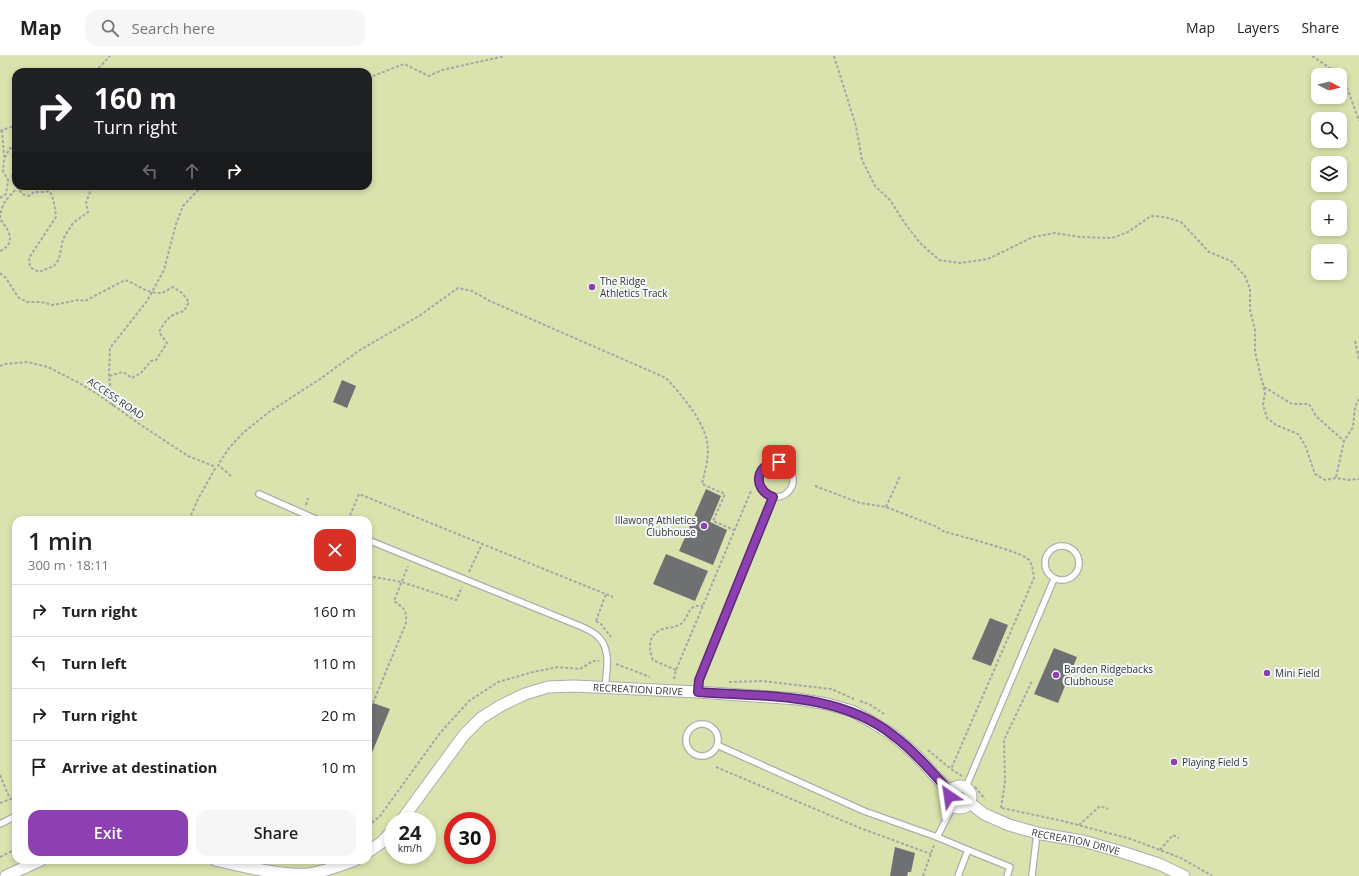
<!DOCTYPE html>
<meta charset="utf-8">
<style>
:root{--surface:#fff;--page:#f6f6f6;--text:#202124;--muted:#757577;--line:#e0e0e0;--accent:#8d40b1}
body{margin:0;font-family:"Open Sans",sans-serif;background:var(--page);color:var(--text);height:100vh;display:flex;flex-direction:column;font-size:15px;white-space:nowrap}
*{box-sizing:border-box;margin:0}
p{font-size:13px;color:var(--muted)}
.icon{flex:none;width:22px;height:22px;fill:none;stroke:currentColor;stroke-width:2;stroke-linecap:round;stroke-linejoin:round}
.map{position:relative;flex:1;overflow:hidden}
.sheet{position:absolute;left:12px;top:460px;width:360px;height:348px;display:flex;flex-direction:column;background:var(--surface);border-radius:12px;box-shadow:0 2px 6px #0003}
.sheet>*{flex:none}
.guide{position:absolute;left:12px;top:12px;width:360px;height:122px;border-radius:12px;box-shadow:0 2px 6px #0003;background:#202124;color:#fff;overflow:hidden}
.needle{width:26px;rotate:97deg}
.fabs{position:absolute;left:1311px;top:12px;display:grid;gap:8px}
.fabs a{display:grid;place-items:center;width:36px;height:36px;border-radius:8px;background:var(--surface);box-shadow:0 2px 6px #0003;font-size:20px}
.speed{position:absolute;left:384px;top:756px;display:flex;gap:8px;font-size:20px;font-weight:700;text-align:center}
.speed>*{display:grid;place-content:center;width:52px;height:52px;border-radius:50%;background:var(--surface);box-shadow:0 2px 6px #0003;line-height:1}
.speed small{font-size:10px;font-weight:400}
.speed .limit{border:6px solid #d22;background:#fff;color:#111}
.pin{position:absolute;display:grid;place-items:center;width:34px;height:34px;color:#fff;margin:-17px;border-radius:8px;box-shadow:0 2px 6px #0006}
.me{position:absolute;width:44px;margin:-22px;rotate:328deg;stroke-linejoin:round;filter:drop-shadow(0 0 3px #0008)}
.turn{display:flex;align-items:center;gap:14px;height:84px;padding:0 16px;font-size:18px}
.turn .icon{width:52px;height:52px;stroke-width:2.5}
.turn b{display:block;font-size:28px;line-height:34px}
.lanes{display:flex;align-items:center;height:38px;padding:0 16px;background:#0003;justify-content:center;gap:20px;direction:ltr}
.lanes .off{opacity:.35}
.round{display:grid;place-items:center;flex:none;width:42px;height:42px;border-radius:12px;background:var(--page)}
.headline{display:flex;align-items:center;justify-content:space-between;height:68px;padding:0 16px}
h1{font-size:24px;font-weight:600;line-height:30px}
.button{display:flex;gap:8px;margin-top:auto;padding:8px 16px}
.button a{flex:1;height:46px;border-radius:12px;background:var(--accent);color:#fff;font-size:16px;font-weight:600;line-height:46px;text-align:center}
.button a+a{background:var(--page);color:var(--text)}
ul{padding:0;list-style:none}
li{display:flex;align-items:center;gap:12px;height:52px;padding:0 16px;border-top:1px solid var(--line)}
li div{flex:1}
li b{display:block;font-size:15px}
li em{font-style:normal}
header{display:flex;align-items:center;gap:24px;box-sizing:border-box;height:56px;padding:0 20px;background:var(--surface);border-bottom:1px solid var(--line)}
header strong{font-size:19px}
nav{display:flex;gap:22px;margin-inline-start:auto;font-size:14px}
.search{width:280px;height:36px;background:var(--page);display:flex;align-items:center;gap:10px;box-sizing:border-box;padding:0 14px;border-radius:12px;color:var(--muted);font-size:15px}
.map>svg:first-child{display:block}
.green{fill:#dae3ae;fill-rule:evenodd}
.building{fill:#6e7072}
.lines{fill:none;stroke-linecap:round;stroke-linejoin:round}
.lane-casing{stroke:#abadaf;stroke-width:8}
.street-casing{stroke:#abadaf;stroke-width:13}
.path{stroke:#a4a7a8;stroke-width:2;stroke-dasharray:3 2;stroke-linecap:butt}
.lane{stroke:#fff;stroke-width:5.5}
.street{stroke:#fff;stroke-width:11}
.route-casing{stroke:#5c2a73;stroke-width:10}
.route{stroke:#8d40b1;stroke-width:7}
.poi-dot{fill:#8d40b1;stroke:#f5f8f9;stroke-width:1.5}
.labels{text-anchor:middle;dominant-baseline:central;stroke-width:4;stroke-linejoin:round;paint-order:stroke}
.poi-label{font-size:10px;fill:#343536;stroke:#f5f8f9;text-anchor:start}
.street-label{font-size:10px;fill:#343536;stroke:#f5f8f9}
</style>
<header>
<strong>Map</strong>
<div class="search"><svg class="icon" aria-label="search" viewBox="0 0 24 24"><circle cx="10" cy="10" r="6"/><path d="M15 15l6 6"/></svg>Search here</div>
<nav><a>Map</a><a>Layers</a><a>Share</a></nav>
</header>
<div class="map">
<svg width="1359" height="820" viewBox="0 0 1359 820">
<rect width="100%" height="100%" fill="#f5f8f9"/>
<path class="green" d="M0,0H1359V820H0ZM16,16H368V130H16ZM1318,19H1340V41H1318ZM1318,63H1340V85H1318ZM1318,107H1340V129H1318ZM1318,151H1340V173H1318ZM1318,195H1340V217H1318ZM16,464H368V804H16ZM393,765H427V799H393ZM453,765H487V799H453Z"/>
<g class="building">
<polygon points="342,324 356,330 347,352 333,346"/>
<polygon points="706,433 721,440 710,466 727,474 713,509 679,495"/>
<polygon points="666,498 708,515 695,545 653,528"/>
<polygon points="990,562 1008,569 991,610 972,603"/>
<polygon points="1054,592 1077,601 1058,647 1034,638"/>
<polygon points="373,647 390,653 371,699 368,698 368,659"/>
<polygon points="895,791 915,797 911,816 908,816 907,820 890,820"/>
</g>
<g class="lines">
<defs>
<g id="lane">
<circle cx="776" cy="424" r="17"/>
<polyline points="259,438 318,464"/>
<path d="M368,484L570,566C578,569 588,573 595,578C612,590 607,614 605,631"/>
<circle cx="1062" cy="507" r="17"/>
<polyline points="698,636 699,624 773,441"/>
<circle cx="702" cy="684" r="16"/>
<polyline points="717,689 864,755 937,781 968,794 958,820"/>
<polyline points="966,731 1054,523"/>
<polyline points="0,768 16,760"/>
<polyline points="937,781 953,750"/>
<polyline points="968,794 1010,811 1007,820"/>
<polyline points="1032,820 1037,777"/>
</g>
<g id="street">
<circle cx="960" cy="741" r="11"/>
<path id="s1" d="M970,747L984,758L1009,769L1041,778L1083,785L1122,796L1159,808L1184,820"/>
<path id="s2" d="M401,765L464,679L481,662L502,649L525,638L548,631L574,630L698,636L798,643L827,648L852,655L872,666L893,679L915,698L950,736"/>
<polyline points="368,796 382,786 393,774"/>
<path d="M215,804C240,810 282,820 307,818C324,816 339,810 355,804"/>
<polyline points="6,820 41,804"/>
</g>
</defs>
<use href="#lane" class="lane-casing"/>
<use href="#street" class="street-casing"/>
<g class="path">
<polyline points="834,0 856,70 862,104 875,130 890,144 904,166 920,187 939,204 960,207 988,203 1033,181 1055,177 1080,181 1112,182 1128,176 1151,160 1165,161 1181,166 1209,196 1231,205 1245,220 1250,233 1250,254 1255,274 1255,296 1265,337 1263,349 1267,362 1276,369 1298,378 1305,389 1315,418 1325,424 1336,422 1348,424 1359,423"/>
<polyline points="1312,0 1330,12 1335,19"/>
<polyline points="95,16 110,0"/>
<polyline points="368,22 404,8 429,20 442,14 505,0"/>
<polyline points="1340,24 1348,34 1359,65"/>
<polyline points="2,74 4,101"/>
<polyline points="0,75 16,69"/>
<polyline points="16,114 12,120 16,129"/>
<polyline points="17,130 22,138 29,140 34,136 45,136 49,135 52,139 55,152 56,161 29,202 30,211 39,216 54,210 59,203 63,183 73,167 88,156 86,147 90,136 87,130"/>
<polyline points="0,142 6,138 8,124 3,115 4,103 10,92 16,95"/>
<path d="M0,195C17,187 9,174 0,163C1,146 8,142 19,130"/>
<path d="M0,217L6,222L18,241L27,246H41L53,249L78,244L85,245L125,224C137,228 147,238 161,237C165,236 169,233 173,231L182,237L189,246L184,255C170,259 166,263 159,276L167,287L156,304L151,305L141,317L132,322L123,316L109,320"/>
<polyline points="1355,285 1359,304"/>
<polyline points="0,310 5,308 27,306 48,311 79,327 99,339 138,367 188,400 216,411"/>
<polyline points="1264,331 1292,348 1309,348 1316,360 1344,385"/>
<polyline points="113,350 109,320 110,292 147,245 164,214 176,168 183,150 202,130"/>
<path d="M231,420L218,409L229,392L243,377L269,356L320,323L360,294L419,260L458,232L472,235L490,245L666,322C680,337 704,365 707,386C710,400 705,414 702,428L725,438L713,465L734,474"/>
<polyline points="1336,421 1344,385 1353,371 1355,351 1359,343"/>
<path d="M815,430L860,447L886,451L935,470L943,475C958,480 1021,495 1029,504C1033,510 1033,516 1034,522L951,713"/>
<polyline points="306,449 308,442"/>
<polyline points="886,451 900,420"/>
<polyline points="189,464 198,443 216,411"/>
<polyline points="348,464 359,438 613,541"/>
<polyline points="469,516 482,488"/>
<polyline points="368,520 402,526 456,544 462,531"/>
<polyline points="596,565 601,568 611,581"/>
<polyline points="596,565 606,538"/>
<polyline points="616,608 650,621"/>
<path d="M676,614L653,604C648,592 648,578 663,573C670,571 677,572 683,566C690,558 688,548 703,550"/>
<polyline points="674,623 676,614 751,435"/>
<polyline points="729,626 762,625 831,633 854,643"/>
<polyline points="860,645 869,648 884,658"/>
<path d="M373,647L406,567C407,554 404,552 394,545L408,510"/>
<polyline points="928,694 951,713 962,720"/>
<polyline points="716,711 860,772 931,798"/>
<polyline points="0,719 10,743"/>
<polyline points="975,731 985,743"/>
<polyline points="0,747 16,741"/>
<polyline points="1001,752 1005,726 1004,684 1032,625"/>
<polyline points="1002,752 1063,765 1131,783 1181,802 1212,820"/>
<polyline points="1079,769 1100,750 1108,753"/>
<polyline points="368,770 380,760 440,677 469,645 498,626 533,616 558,611 580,613 593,605 599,605"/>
<polyline points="1160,794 1173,779 1179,782"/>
<polyline points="0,801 16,793"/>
<polyline points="923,820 934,789"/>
</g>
<use href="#lane" class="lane"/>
<use href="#street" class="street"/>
</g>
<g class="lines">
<defs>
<path id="route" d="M779,406C756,406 751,433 773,441L699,624L698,636C764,641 839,636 894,680C915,696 932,716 950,736L949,740"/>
</defs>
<use href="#route" class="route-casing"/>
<use href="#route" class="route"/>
</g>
<g class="poi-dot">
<circle cx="592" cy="231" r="4"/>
<circle cx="704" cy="470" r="4"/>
<circle cx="1267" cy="617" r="4"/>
<circle cx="1056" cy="619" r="4"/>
<circle cx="1174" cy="706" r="4"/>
</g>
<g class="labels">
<g class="poi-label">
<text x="600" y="225">The Ridge<tspan x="600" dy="12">Athletics Track</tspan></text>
<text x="696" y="464" text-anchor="end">Illawong Athletics<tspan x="696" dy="12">Clubhouse</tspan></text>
<text x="1064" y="613">Barden Ridgebacks<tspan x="1064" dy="12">Clubhouse</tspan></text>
<text x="1275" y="617">Mini Field</text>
<text x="1182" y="706">Playing Field 5</text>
</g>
<g class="street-label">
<text transform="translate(116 342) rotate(34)">ACCESS ROAD</text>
<text stroke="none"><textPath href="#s2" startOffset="295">RECREATION DRIVE</textPath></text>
<text stroke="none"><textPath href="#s1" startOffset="114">RECREATION DRIVE</textPath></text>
</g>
</g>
</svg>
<div class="fabs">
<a><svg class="needle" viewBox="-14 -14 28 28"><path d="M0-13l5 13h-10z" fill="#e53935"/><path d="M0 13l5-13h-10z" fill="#757577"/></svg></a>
<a><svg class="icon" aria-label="search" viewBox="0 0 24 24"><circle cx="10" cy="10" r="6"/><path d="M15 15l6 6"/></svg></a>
<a><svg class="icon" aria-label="layers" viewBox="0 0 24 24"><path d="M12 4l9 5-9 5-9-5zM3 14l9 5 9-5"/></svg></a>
<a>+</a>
<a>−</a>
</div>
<div class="speed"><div>24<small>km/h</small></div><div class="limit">30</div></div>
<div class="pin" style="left:779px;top:406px;background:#d93025"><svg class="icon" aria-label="arrive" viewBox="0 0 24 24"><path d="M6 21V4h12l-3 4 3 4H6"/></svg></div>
<svg class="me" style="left:949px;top:740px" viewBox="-20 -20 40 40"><path d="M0-17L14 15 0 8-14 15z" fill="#8d40b1" stroke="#fff" stroke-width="4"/></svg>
<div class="guide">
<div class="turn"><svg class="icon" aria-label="right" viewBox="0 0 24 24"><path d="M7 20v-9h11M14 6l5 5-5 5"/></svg><div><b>160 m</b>Turn right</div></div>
<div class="lanes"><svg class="icon off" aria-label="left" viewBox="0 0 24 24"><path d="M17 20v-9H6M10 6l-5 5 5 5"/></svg><svg class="icon off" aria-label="ahead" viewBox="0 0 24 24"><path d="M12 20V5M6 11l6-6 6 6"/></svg><svg class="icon" aria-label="right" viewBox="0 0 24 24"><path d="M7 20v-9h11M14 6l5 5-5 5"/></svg></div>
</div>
<section class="sheet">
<div class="headline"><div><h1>1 min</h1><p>300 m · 18:11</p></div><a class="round" style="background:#d93025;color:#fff"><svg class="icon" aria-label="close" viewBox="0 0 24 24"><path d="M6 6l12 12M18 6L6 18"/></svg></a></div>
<ul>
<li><svg class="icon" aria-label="right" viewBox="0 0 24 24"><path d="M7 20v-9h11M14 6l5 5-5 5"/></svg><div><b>Turn right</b></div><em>160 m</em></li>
<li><svg class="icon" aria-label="left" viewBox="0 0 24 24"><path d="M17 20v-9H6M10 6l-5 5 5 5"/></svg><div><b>Turn left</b></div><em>110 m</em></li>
<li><svg class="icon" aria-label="right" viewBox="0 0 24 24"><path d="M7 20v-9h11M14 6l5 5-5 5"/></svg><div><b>Turn right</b></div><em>20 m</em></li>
<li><svg class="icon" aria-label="arrive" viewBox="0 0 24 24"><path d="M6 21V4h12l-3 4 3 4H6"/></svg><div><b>Arrive at destination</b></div><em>10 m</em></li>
</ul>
<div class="button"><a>Exit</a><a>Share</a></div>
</section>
</div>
